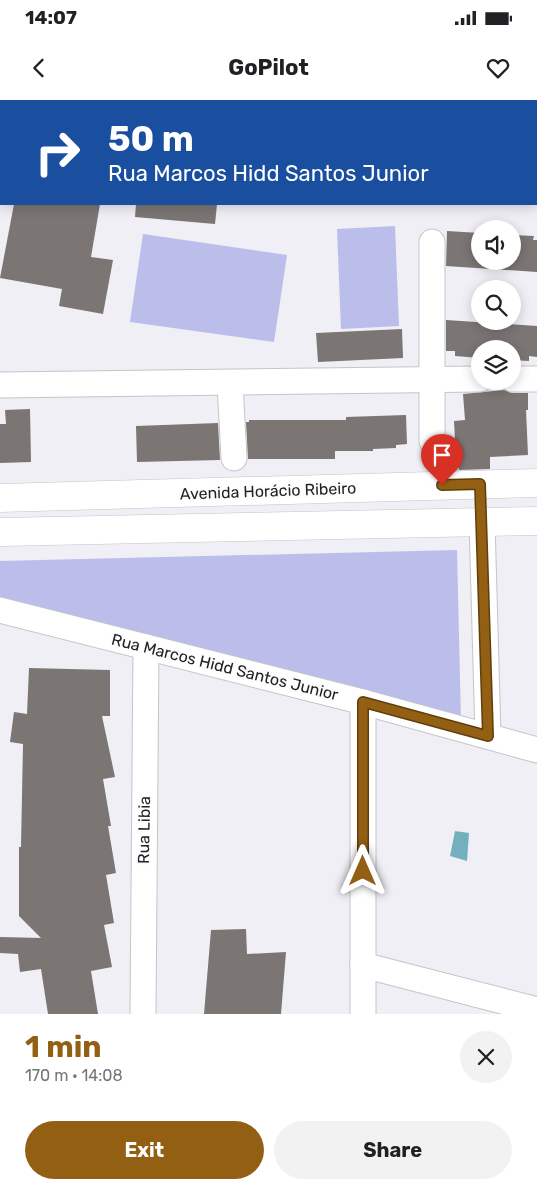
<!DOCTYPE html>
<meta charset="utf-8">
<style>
:root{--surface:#fff;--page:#f2f2f2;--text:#202124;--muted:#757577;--accent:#936013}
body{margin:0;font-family:Rubik,sans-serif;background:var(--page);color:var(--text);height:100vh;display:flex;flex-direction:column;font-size:19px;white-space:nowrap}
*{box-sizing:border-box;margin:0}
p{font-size:16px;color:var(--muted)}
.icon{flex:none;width:28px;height:28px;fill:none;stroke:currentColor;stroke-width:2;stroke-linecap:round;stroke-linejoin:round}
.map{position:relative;height:914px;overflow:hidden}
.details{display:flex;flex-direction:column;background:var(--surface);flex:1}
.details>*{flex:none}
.banner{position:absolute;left:0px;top:0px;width:538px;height:105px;box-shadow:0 2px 12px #0003;background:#1a4fa0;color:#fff;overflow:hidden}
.fabs{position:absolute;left:471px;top:120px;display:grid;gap:10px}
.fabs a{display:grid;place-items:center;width:50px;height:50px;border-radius:50%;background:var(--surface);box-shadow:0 2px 12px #0003;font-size:25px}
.pin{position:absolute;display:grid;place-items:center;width:42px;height:42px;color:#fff;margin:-51px -21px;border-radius:50% 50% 50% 0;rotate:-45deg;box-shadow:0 0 5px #0007}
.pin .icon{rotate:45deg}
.me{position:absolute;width:55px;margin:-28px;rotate:0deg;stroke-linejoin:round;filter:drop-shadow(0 0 4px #0008)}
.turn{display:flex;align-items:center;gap:18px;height:105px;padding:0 25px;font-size:22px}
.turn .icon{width:65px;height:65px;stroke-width:2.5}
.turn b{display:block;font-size:35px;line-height:42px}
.round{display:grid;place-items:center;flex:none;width:52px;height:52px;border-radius:26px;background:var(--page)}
.headline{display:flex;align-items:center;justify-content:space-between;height:85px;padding:0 25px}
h1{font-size:30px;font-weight:700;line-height:38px;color:var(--accent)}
.action{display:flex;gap:10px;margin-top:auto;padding:10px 25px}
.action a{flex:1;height:58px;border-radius:30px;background:var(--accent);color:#fff;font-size:20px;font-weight:700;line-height:58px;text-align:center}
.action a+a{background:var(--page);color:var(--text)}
.status{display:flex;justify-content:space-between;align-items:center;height:35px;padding:0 25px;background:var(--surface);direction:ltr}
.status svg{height:14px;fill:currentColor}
header{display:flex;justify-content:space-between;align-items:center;height:65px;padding:0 25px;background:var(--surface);font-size:22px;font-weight:700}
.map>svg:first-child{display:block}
.green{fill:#bbbdeb}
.water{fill:#73b0be}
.building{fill:#7b7574}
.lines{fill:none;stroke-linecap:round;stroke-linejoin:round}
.minor-casing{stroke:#c4c4ca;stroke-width:27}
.tertiary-casing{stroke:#c4c4ca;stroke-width:29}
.secondary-casing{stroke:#c4c4ca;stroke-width:29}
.minor{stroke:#fff;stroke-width:25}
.tertiary{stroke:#fff;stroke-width:28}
.secondary{stroke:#d4e9ca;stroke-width:28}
.route-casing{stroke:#603e0c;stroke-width:12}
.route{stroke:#936013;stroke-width:9}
.labels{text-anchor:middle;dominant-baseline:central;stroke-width:5;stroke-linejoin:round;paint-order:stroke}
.street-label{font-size:16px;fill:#232325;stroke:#fdfdfe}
</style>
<div class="status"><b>14:07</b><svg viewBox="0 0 49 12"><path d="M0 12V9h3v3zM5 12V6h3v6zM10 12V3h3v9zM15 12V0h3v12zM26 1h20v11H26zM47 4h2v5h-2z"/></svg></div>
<header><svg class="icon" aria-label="back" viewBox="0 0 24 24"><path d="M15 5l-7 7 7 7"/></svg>GoPilot<svg class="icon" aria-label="heart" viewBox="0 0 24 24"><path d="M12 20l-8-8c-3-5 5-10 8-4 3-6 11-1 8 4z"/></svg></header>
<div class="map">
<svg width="537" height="914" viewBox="0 0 537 914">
<rect width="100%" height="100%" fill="#efeff5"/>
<g class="green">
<polygon points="395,126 399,226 341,229 337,129"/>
<polygon points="143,134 287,155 274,242 130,222"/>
<polygon points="457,450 461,623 0,500 0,461"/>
</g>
<polygon class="water" points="455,731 469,733 467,761 450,756"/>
<g class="building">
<polygon points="14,104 100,104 91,157 113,160 103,214 59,206 62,189 0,178"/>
<polygon points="136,104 217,104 215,124 135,117"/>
<polygon points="447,131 480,133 480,161 512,161 512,135 534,136 533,140 537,140 537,172 446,166"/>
<polygon points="446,220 537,226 537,257 529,256 529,261 512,260 512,249 480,249 480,258 455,256 455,251 446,251"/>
<polygon points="402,229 403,258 318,262 316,233"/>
<polygon points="504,290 512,293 528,293 528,310 526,310 528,355 490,357 490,369 459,370 458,359 456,359 454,321 465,320 463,294"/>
<polygon points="30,309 31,362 0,363 0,324 6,324 5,310"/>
<polygon points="406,315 407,344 396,345 396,348 373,349 373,351 335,351 335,359 248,359 246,322 249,322 249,320 346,320 346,317"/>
<polygon points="218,323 220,360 137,362 136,326"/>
<polygon points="29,568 110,570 110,616 102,616 115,677 103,679 111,726 108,726 116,773 106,775 114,823 104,825 112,867 91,871 98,914 48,914 41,869 20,872 18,854 0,853 0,837 41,838 19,816 19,747 21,747 23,644 10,642 14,612 27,614"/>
<polygon points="246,829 247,854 286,852 281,914 204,914 211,830"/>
</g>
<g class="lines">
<defs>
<g id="minor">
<polyline points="512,279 537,279"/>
<polyline points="230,283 234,358"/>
<polyline points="0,285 480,279"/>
<polyline points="432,341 432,142"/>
<polyline points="482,422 488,636"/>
<polyline points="0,510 363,602 537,650"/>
<polyline points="363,602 363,914"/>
<polyline points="363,865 537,910"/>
<polyline points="143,914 146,547"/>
</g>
<g id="tertiary">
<polyline points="0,398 537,383"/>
<polyline points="0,432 537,421"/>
</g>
<g id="secondary">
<polyline points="25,1 26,0"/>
<polyline points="0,51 1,49"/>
</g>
</defs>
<use href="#minor" class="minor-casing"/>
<use href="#tertiary" class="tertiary-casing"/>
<use href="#secondary" class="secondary-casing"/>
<use href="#minor" class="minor"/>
<use href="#tertiary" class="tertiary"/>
<use href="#secondary" class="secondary"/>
</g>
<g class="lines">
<defs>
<polyline id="route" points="363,771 363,602 488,636 480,384 442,385"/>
</defs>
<use href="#route" class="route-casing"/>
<use href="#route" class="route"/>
</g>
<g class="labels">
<g class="street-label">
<text transform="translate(268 391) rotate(-2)">Avenida Horácio Ribeiro</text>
<text transform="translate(225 567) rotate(14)">Rua Marcos Hidd Santos Junior</text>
<text transform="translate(144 730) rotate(-89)">Rua Libia</text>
</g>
</g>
</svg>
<div class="fabs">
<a><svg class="icon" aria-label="sound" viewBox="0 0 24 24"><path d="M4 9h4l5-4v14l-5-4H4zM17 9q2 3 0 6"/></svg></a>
<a><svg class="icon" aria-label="search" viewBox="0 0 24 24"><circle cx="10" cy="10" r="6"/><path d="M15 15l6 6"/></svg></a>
<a><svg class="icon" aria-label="layers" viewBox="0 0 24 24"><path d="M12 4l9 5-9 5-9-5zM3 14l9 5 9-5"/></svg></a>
</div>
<div class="pin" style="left:442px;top:385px;background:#d93025"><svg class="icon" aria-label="arrive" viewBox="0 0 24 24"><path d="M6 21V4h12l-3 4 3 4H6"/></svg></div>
<svg class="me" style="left:363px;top:771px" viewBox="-20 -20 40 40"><path d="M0-17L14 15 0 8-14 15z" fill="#936013" stroke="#fff" stroke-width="4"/></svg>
<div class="banner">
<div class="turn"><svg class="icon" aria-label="right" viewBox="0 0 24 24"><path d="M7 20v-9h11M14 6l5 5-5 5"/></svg><div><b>50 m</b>Rua Marcos Hidd Santos Junior</div></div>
</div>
</div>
<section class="details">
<div class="headline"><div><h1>1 min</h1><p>170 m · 14:08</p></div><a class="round"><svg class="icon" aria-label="close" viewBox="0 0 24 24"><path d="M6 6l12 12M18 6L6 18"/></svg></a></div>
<div class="action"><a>Exit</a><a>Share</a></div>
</section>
